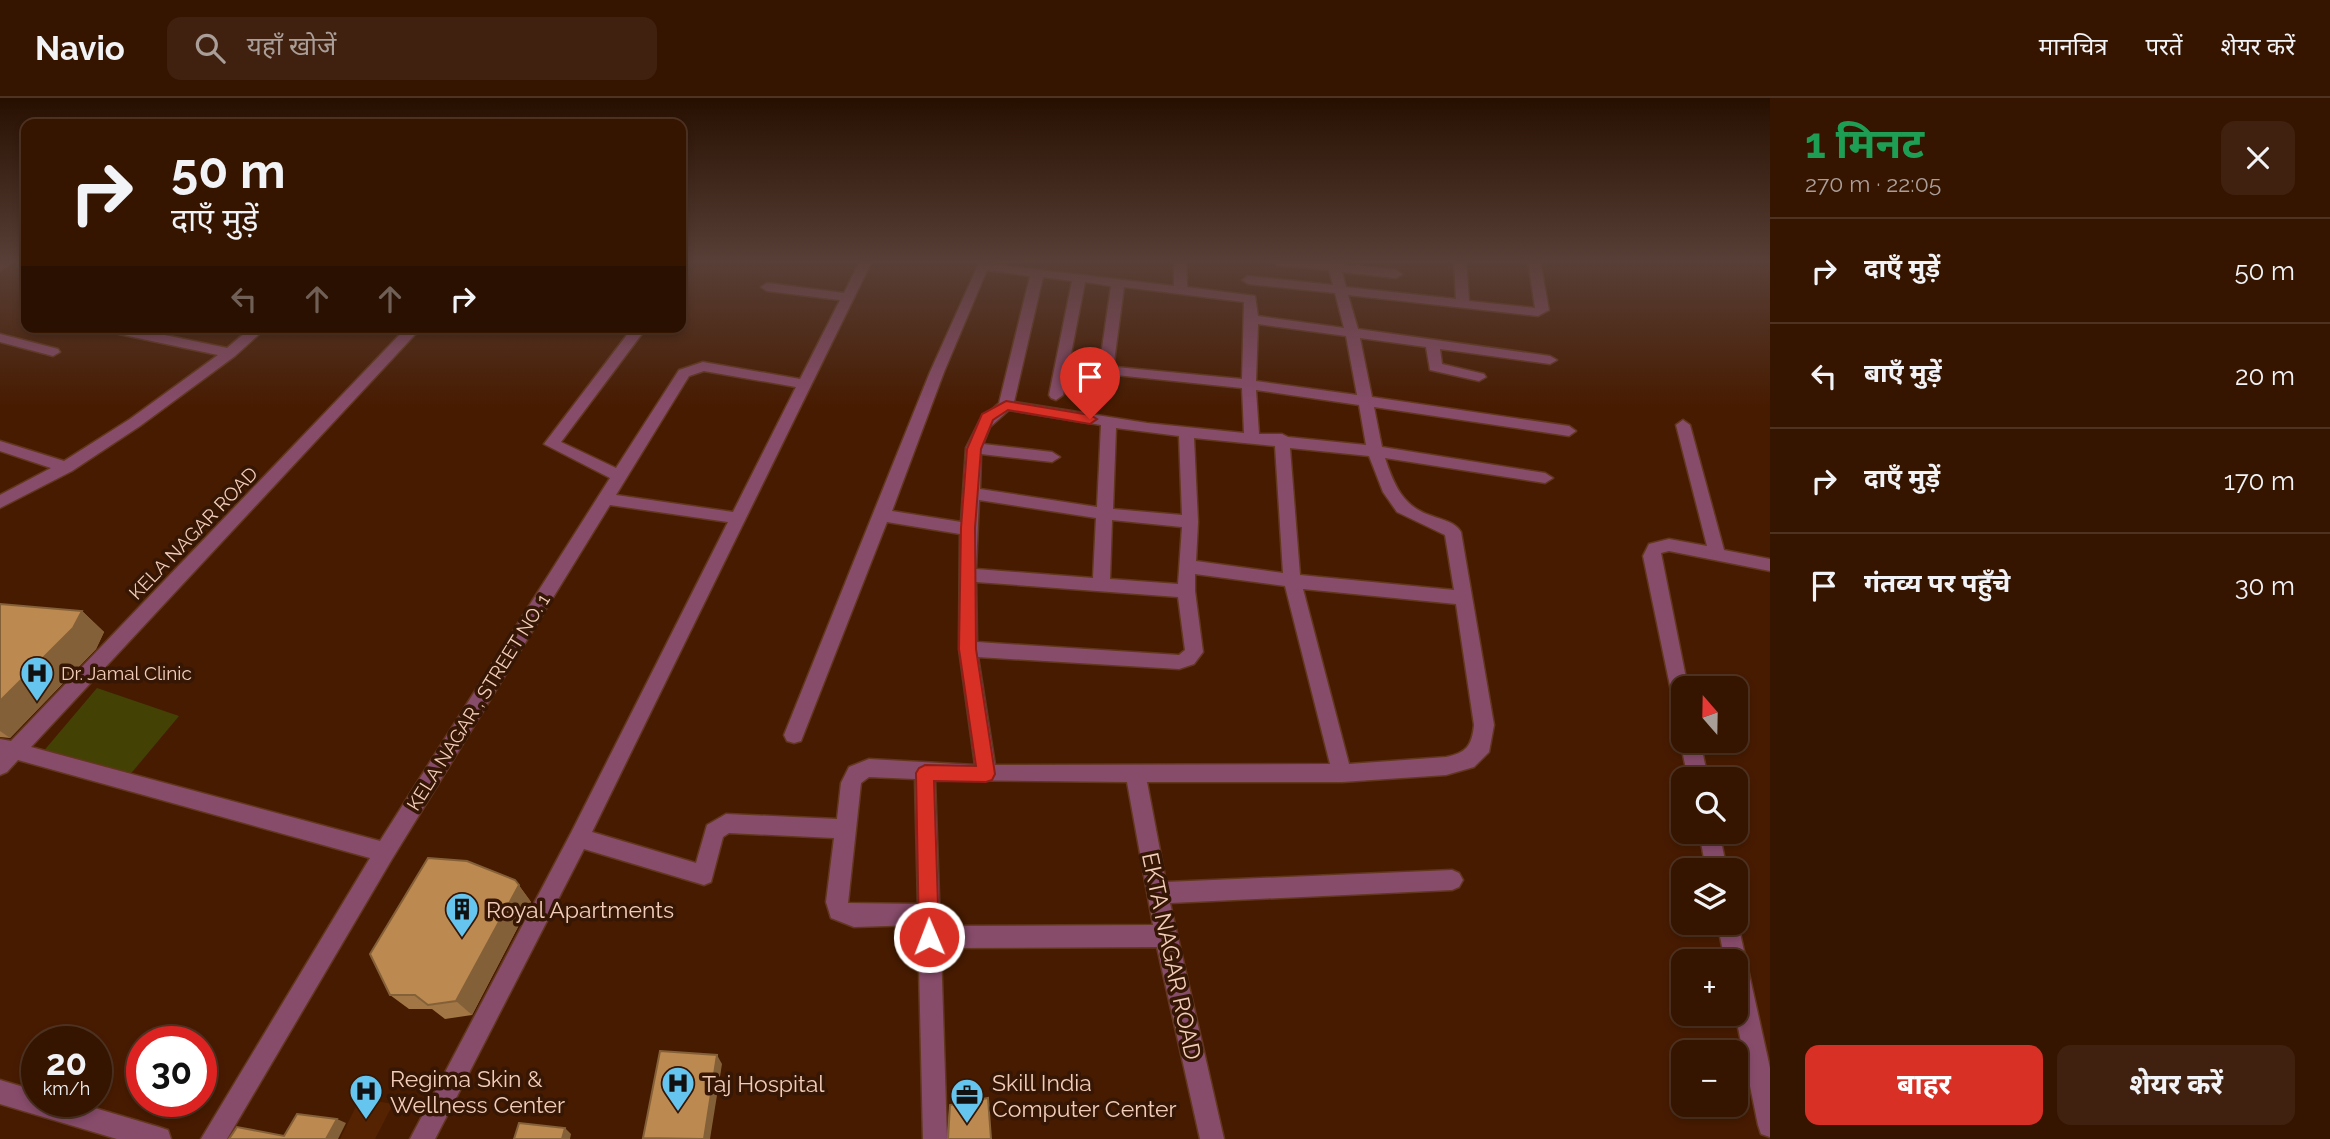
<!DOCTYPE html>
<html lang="hi">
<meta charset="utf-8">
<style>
:root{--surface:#351400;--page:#40210f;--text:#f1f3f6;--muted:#aa9e99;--line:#4f3322;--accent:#d93025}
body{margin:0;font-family:Raleway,"Noto Sans Devanagari",sans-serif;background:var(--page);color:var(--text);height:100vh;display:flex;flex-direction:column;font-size:26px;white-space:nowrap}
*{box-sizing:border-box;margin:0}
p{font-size:23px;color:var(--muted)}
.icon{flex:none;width:38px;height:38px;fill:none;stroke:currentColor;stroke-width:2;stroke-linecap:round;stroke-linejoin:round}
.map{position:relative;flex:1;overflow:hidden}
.side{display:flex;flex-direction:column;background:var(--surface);width:560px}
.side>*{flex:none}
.hud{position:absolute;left:21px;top:21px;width:665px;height:214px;border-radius:14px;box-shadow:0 4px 10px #0003,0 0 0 2px var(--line);background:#351400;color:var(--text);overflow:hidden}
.needle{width:46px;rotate:340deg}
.buttons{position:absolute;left:1671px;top:578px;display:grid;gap:14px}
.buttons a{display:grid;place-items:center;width:77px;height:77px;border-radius:14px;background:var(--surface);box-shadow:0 4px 10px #0003,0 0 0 2px var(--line);font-size:35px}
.speed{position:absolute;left:21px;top:928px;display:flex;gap:14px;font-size:35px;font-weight:700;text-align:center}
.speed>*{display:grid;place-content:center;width:91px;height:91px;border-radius:50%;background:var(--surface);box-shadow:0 4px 10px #0003,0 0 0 2px var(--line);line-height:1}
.speed small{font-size:18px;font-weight:400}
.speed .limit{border:10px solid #d22;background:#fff;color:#111}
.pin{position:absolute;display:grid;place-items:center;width:60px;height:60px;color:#fff;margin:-72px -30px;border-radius:50% 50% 50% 0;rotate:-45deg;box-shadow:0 0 7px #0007}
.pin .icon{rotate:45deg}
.me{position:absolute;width:77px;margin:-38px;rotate:359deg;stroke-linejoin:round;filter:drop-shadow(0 0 5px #0008)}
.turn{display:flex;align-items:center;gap:24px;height:147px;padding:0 35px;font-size:32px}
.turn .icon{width:91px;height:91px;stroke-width:2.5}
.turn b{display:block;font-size:49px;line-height:60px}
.lanes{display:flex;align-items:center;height:66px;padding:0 35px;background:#0003;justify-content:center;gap:35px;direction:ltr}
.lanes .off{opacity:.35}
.round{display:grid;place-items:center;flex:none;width:74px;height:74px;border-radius:14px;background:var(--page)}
.summary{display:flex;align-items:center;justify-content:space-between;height:119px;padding:0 35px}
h1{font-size:42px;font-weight:700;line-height:52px;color:#1e9e55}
.button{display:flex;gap:14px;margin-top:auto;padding:14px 35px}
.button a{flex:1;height:80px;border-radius:14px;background:var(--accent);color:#fff;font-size:28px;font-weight:700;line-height:80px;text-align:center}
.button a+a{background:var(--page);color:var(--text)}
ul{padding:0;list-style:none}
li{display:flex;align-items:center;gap:21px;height:105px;padding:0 35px;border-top:2px solid var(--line)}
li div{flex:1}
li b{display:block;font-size:26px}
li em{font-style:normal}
header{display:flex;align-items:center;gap:42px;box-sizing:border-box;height:98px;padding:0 35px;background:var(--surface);border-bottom:2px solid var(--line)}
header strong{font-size:33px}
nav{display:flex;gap:38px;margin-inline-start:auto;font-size:24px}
.search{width:490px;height:63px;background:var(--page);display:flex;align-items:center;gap:18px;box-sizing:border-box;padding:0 24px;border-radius:14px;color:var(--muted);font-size:26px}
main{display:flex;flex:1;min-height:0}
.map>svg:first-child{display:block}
.built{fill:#552301}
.green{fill:#434204}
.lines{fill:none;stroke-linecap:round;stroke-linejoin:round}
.minor-casing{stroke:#62371e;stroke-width:3}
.minor{fill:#884c6b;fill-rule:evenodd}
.wall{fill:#a27645}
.shaded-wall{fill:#846038}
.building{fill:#bc8950;stroke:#846038;stroke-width:2}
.route{fill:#d93025;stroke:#8d1f18;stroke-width:2}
.labels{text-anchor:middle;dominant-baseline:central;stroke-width:7;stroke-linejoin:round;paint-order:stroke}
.street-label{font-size:19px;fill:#f1cdba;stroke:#361604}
.poi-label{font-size:19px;fill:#f1cdba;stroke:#361604;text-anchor:start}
.near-poi-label{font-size:23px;fill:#f1cdba;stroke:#361604;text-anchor:start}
.near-street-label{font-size:23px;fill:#f1cdba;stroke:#361604}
</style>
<header>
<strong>Navio</strong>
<div class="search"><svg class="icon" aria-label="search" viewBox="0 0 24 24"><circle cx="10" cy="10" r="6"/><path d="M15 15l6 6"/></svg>यहाँ खोजें</div>
<nav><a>मानचित्र</a><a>परतें</a><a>शेयर करें</a></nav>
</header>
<main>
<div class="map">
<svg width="1770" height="1041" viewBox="0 0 1770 1041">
<rect width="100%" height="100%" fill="#471b00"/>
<polygon class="built" points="360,1000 393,1006 375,1041 340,1041"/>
<polygon class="green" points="97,590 179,618 128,679 42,655"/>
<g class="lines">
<defs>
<g id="minor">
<polygon points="0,163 14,163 0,173"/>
<path d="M860,163H872L592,734L696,765L707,727L726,716L837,721L841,685L849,669L869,661L975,667L959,551L960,436L887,424L801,643L794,645L787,643L784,637L930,274L979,165L1174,188V163H1186L1187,189L1255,198L1258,218L1344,230L1335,195L1248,186L1242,182L1248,178L1333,187L1329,172L1277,167L1271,163H1317L1396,172L1402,176L1396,180L1342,174L1346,189L1456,201L1454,163H1466L1469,203L1535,210L1528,163H1540L1549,212L1538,218L1348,197L1358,231L1550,258L1557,262L1550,266L1440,251L1442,266L1484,276L1486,279L1479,283L1430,272L1426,249L1360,240L1372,299L1569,328L1576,333L1569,338L1374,309L1382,349L1545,375L1553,380L1545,385L1385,360C1394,387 1403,409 1432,418C1443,422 1455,424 1461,434L1494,627L1489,654L1474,669L1446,677L1342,684H1147L1166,784L1452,772L1459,775L1463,782L1459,789L1452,792L1170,805L1224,1041H1200L1157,849L941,850L947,1041H923L918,827L854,829L831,820L826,804L834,740L729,735L723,739L711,784L704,787L584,751L435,1041H410L572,733L728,424L610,407L392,761L227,1041H201L370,760L18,662L7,674L0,677V641L11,643L407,229H422L31,649L380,743L610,380L544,346L633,229H647L561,344L616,370L679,272L703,264L800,281L840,202L767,193L761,189L767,185L844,195ZM987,172L1030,178L999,305L980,322L966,350L961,424L892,413L944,274ZM1043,179L1072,183L1049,297L1051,300L1056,302L1063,297L1085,184L1111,188L1100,264L1106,276L1242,290L1244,335L1147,325L1014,304ZM1124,189L1244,204L1242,281L1116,269L1114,264ZM1258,226L1346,238L1357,297L1256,283ZM704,273L796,289L733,414L616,397L689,278ZM1256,292L1359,307L1366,347L1288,339L1282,336H1259ZM1009,312L1101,327L1097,409L980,391L981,356L1052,364L1060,359L1052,354L983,346L990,329ZM1116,330L1179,338L1182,417L1113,411ZM1194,340L1275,348L1283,475L1196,463L1198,424ZM1290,350L1369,358L1383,394L1397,414L1445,437L1454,492L1300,477ZM979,402L1096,420L1093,480L976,471ZM1112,422L1182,429L1178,486L1110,481ZM1195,476L1285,488L1330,666L995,667L978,559L1179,571L1194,566L1203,554L1195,493ZM976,484L1178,499L1185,552L1179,557L977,544ZM1303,491L1456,506L1474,627C1472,648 1466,655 1446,659L1349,666ZM869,679L915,681L918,806L848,805L861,685ZM935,682L1127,684L1153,827L940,828Z"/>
<polygon points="126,229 227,250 252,229 267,229 235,258 140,328 72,373 0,410 0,397 51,370 0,353 0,343 64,363 130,321 218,257 119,236 119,230"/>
<polygon points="0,236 58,251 60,254 53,258 0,244"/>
<polygon points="1683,322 1690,327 1724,452 1770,461 1770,473 1669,453 1661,455 1688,590 1684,590 1684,620 1677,618 1675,612 1643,458 1649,446 1669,441 1707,448 1676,327"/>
<polygon points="1684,636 1684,642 1700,642 1708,681 1688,681 1680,642"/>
<polygon points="1699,733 1719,733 1727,772 1706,772"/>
<polygon points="1736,817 1770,970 1770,1039 1761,1036 1758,1027 1735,915 1736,863 1725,863 1717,824 1736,824"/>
<polygon points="0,982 37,993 37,1003 71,1003 159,1029 168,1032 171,1041 117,1041 0,1006"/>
</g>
</defs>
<use href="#minor" class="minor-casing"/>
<use href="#minor" class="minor"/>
</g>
<g class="wall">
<polygon points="0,506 82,513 104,534 96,551 10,640 0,639"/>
<polygon points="515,782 531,804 472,917 445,921 432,911 409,911 390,897"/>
<polygon points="950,1007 991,1041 947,1041 949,1013"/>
</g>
<g class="shaded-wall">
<polygon points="82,513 104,534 96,551 10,640 0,633 0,603"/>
<polygon points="515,782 531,804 472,917 456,903"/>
<polygon points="717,957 722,966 710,1041 704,1041"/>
<polygon points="337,1021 346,1025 338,1041 326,1041"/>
<polygon points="565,1030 571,1036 570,1041 562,1041"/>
</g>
<g class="building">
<polygon points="0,506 82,513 73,530 0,603"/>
<polygon points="428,760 467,763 515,782 519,787 456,903 428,907 415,897 390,897 370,856"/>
<polygon points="660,953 717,957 704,1041 643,1040"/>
<polygon points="988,1000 991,1041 948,1041 950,1007"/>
<polygon points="297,1016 337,1021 326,1041 229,1041 237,1029 284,1038"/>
<polygon points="519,1025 565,1030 562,1041 514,1041"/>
</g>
<linearGradient id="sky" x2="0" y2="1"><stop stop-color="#270f00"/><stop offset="0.53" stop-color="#583f37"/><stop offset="1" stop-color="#583f37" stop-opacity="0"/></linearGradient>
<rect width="1770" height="309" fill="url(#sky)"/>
<polygon class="route" points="1006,303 1090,317 1097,321 1090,326 1008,312 993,322 981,351 975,430 976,551 995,676 992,682 986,684 934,683 939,839 937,846 929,849 922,846 919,839 916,675 919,670 925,667 976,668 959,551 961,430 967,351 982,316"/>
<defs>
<symbol id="hospital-pin" viewBox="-11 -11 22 30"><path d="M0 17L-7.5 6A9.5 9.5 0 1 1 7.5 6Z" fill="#65c5ee" stroke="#361604"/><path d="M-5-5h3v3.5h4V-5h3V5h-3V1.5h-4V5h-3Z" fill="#111"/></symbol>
<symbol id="building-pin" viewBox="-11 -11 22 30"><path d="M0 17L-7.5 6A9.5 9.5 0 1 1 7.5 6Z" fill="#65c5ee" stroke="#361604"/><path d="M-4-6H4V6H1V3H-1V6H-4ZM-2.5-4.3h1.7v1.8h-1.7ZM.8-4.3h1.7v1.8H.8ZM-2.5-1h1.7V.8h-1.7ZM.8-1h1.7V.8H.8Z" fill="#111"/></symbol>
<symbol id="office-pin" viewBox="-11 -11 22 30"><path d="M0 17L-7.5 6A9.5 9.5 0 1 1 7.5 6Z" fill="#65c5ee" stroke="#361604"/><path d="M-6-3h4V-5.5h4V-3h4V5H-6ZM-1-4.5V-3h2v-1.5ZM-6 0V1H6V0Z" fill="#111"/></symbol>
</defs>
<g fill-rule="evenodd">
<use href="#hospital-pin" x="18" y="556" width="38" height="52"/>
<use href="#building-pin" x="443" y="792" width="38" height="52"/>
<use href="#hospital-pin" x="659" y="966" width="38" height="52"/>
<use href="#hospital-pin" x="347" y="974" width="38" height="52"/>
<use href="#office-pin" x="948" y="978" width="38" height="52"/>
</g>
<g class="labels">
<g class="street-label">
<text transform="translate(193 435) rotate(-46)">KELA NAGAR ROAD</text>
<text transform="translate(478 604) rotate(-58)">KELA NAGAR , STREET NO. 1</text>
</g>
<g class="poi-label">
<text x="61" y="575">Dr. Jamal Clinic</text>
</g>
<g class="near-poi-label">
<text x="486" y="811">Royal Apartments</text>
<text x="390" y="980">Regima Skin &amp;<tspan x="390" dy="26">Wellness Center</tspan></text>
<text x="992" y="984">Skill India<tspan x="992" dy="26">Computer Center</tspan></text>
<text x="702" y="985">Taj Hospital</text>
</g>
<g class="near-street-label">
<text transform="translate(1172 858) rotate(78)">EKTA NAGAR ROAD</text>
</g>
</g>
</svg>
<div class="buttons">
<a><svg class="needle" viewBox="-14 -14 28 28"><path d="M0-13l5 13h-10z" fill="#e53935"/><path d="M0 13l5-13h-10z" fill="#aa9e99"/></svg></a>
<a><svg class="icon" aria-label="search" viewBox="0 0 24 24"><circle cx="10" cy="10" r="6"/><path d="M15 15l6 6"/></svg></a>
<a><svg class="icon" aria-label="layers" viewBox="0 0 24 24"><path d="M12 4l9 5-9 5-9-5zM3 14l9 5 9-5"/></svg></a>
<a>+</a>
<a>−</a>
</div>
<div class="speed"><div>20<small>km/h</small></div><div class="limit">30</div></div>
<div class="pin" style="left:1090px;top:321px;background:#d93025"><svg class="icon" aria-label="arrive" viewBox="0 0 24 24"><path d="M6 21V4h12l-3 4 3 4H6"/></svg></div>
<svg class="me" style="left:929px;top:839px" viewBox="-20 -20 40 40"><circle r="17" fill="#d93025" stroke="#fff" stroke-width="3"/><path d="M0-11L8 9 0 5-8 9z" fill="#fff"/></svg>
<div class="hud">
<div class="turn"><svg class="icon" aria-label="right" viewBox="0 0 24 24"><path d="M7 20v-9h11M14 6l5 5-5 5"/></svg><div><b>50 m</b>दाएँ मुड़ें</div></div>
<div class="lanes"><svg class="icon off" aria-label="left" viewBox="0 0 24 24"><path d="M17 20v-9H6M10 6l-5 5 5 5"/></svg><svg class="icon off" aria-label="ahead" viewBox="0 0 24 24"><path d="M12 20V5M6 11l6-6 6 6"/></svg><svg class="icon off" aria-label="ahead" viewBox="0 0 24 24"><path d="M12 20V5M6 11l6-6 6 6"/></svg><svg class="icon" aria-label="right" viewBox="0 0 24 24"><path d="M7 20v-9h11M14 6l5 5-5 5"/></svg></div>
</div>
</div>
<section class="side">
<div class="summary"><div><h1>1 मिनट</h1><p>270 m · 22:05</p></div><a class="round"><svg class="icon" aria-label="close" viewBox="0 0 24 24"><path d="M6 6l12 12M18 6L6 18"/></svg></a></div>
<ul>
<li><svg class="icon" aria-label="right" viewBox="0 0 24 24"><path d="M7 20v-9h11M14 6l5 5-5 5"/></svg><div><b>दाएँ मुड़ें</b></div><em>50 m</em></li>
<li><svg class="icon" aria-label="left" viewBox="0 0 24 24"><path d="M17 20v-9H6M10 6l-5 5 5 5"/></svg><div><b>बाएँ मुड़ें</b></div><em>20 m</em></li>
<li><svg class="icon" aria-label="right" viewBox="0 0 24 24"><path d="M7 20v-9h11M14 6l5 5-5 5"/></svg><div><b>दाएँ मुड़ें</b></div><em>170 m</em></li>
<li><svg class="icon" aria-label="arrive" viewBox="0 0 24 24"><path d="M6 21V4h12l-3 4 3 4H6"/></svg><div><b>गंतव्य पर पहुँचे</b></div><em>30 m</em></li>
</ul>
<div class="button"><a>बाहर</a><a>शेयर करें</a></div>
</section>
</main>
